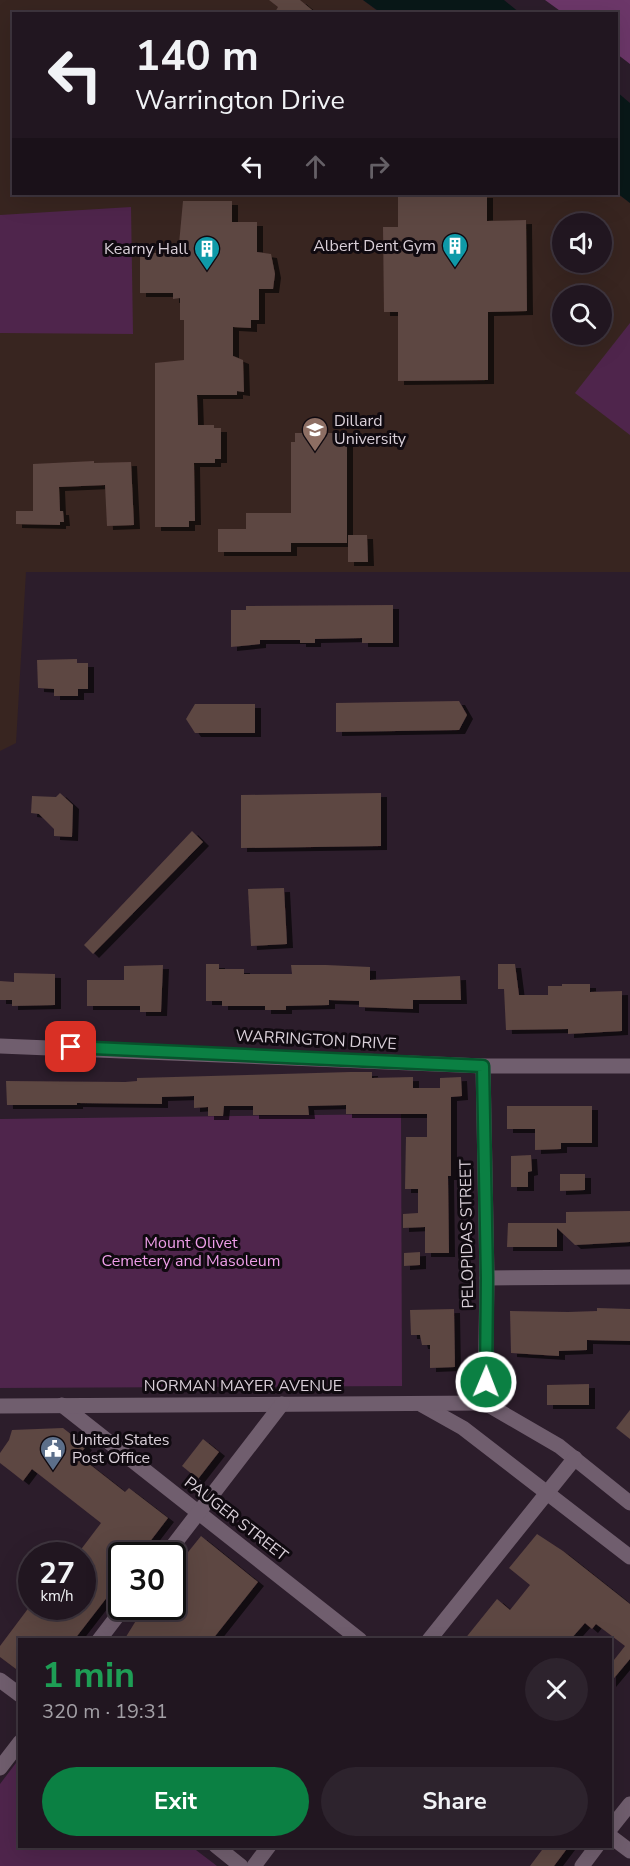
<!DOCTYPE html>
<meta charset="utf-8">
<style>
:root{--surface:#211620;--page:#2d232d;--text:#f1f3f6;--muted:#a29fa5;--line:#3e353e;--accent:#0b8043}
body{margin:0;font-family:"Nunito Sans",sans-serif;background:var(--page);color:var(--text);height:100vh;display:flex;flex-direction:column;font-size:22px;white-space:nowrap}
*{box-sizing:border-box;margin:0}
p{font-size:20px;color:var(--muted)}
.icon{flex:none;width:33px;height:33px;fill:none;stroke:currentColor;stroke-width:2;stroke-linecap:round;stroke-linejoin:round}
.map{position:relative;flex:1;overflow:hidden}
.drawer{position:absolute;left:18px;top:1638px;width:594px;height:210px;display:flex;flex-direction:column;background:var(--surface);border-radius:0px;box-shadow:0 6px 24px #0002,0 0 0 2px var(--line)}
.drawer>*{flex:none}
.hud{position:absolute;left:12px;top:12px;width:606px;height:183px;border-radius:0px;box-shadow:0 6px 24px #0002,0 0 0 2px var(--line);background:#211620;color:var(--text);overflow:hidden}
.fabs{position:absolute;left:552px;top:213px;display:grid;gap:12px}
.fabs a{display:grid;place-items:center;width:60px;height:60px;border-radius:50%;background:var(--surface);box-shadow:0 6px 24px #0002,0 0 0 2px var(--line);font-size:30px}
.speed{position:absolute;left:18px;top:1542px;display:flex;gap:12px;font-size:30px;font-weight:700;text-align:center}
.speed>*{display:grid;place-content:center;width:78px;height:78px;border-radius:50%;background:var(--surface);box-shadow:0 6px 24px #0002,0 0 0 2px var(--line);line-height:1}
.speed small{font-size:15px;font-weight:400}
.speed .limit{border:3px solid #111;border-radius:9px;background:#fff;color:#111}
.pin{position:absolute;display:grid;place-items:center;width:51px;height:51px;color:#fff;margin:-26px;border-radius:12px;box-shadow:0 3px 9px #0006}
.me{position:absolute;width:66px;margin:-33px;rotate:1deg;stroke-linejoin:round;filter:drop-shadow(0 0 4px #0008)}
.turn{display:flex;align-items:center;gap:21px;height:126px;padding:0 24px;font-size:27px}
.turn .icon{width:78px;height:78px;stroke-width:2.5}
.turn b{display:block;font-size:42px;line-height:51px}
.lanes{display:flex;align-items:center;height:57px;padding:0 24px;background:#0003;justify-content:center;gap:30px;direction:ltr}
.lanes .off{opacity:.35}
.round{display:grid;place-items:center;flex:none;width:63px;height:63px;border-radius:32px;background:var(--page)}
.summary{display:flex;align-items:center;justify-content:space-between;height:102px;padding:0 24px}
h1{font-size:36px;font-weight:700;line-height:45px;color:#1e9e55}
.action{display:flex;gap:12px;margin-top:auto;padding:12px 24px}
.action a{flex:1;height:69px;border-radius:36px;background:var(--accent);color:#fff;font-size:24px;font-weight:700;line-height:69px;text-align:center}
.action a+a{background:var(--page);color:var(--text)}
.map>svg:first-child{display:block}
.education{fill:#382520;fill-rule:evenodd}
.green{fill:#4f254c}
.forest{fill:#6c3769}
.water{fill:#091818}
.building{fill:#5d4642;filter:url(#shadow)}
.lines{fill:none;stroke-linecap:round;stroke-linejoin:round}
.minor{stroke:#705e6e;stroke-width:15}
.route-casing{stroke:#07532c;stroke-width:15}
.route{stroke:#0b8043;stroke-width:10}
.labels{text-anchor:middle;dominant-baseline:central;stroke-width:6;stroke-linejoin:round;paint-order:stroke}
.poi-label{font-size:16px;fill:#d9cfd8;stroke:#100a10;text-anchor:end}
.street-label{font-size:16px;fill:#d9cfd8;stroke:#100a10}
.park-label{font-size:16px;fill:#ee9ee8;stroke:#100a10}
</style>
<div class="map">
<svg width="630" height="1866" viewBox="0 0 630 1866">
<defs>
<filter id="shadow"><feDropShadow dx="6" dy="4" stdDeviation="0" flood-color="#0009"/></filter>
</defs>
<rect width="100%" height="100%" fill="#2c1d2b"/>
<path class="education" d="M0,0H363L380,13L14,14V194L617,193L630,203V572H26L16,743L0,751ZM562,224H602V262H562ZM562,296H602V334H562Z"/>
<g class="green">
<polygon points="131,207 133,334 0,333 0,215"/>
<polygon points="630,323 630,435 575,393"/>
<polygon points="401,1114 402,1386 0,1388 0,1119"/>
<polygon points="19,1759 20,1846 192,1847 217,1866 0,1866 0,1784"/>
</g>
<polygon class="forest" points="545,0 630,0 630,64 617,54 616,14 563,13"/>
<g class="water">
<polygon points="363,0 504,0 520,13 381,13"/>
<polygon points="617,92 630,103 630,203 617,193"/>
</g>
<g class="building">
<polygon points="269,0 300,0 317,14 274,14 278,7"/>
<polygon points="398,194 487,194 487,221 526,220 527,311 488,312 488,380 398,381 398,312 384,312 383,227 398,227"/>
<polygon points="183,201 232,201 232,222 257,222 257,252 271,254 275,274 273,289 259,289 259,320 251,320 251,328 233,327 233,356 243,360 244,392 237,391 237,395 197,395 198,425 214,425 214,428 221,428 221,459 215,459 215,463 194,463 195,521 189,521 189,527 155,527 155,363 184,360 184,320 180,320 180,298 173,299 173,293 140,293 140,253 171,253 171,244 179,244"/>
<polygon points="295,433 342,433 342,441 347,441 347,543 291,543 291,552 218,552 218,529 246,529 246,513 291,513 291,442 295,442"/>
<polygon points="94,461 94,463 131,462 134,525 107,526 105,485 59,487 60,511 63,511 64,522 60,522 60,525 16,524 16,511 33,511 33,464"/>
<polygon points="348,535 367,535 368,562 348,562"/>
<polygon points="393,605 393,643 362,643 362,638 315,639 315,643 300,643 300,640 260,640 260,644 231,647 231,610 246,610 246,606"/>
<polygon points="77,659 77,663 88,663 88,689 78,689 78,696 54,696 54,689 38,688 37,660"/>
<polygon points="459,701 467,715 459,730 336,732 336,703"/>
<polygon points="195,704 255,704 255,733 195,733 186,719"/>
<polygon points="60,793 73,805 72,837 54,836 54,829 39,814 31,813 32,796 56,797"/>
<polygon points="381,793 381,846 241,848 241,795"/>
<polygon points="192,831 203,842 93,954 84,945"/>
<polygon points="284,888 287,944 251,946 248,889"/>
<polygon points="206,964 219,964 219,969 244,969 244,974 292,974 291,965 326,965 370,967 370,980 460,976 461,1000 413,1000 413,1009 359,1007 359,1001 329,1000 329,1005 286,1006 286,1010 265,1010 265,1006 222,1006 222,1001 206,1001"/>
<polygon points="498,964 515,964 519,995 548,995 548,986 562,986 562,984 590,984 590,992 622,991 622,1031 568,1034 568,1029 506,1030 504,989 498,989"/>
<polygon points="163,965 161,1012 140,1012 140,1006 87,1006 87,980 124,980 124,966"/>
<polygon points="14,973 55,974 55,1005 12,1006 12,1000 0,1000 0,981 14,982"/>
<polygon points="350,1072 372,1072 372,1078 413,1077 413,1088 440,1088 440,1078 461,1077 462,1096 451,1097 451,1176 448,1176 449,1253 425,1253 425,1227 403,1228 403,1214 418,1213 418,1189 405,1189 406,1137 427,1137 427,1114 346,1114 346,1105 308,1106 309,1115 253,1115 253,1106 224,1106 223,1116 208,1116 208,1107 194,1108 194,1096 162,1097 162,1104 77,1103 77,1105 7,1105 6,1081 125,1082 137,1081 137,1078"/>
<polygon points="507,1106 592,1106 592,1143 561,1143 561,1149 535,1150 535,1129 507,1129"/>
<polygon points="531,1155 532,1171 528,1172 528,1187 511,1187 511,1156"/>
<polygon points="560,1174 585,1174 585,1190 560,1191"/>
<polygon points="630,1211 630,1242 575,1245 557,1228 557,1247 507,1247 508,1223 566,1223 566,1212"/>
<polygon points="420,1252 420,1265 404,1266 404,1253"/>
<polygon points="597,1308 630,1309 630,1341 587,1340 587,1350 559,1351 559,1356 511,1353 510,1311 568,1312 597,1311"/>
<polygon points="454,1309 455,1367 430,1368 430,1345 422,1345 420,1335 411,1335 410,1310"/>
<polygon points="589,1384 589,1405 547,1405 547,1385"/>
<polygon points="630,1410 630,1439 616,1428"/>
<polygon points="63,1428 86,1446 79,1456 125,1492 129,1488 168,1518 139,1556 122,1556 122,1578 74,1640 20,1640 20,1672 0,1657 0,1646 30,1606 82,1606 82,1556 76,1556 101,1523 32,1469 23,1481 13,1473 0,1463 0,1453 9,1440 12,1430"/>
<polygon points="203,1439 219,1452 198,1479 182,1466"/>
<polygon points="537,1534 563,1551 630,1604 630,1659 610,1683 610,1665 625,1646 596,1624 592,1629 585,1623 570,1640 464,1640 497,1599 510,1610 530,1585 509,1568"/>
<polygon points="201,1536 258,1582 212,1640 124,1640 145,1606 172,1606 172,1572"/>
<polygon points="545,1846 569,1846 554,1866 530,1866"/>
</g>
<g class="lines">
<g class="minor">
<polyline points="0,1046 483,1066 630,1066"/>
<polyline points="483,1066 487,1278 485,1403"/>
<polyline points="487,1278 630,1277"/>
<polyline points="485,1403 559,1446 630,1503"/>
<polyline points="62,1405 360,1640"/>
<polyline points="422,1405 463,1428 630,1557"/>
<polyline points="0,1406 485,1403"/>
<polyline points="165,1556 282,1404"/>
<polyline points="99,1640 125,1606"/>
<polyline points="429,1640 575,1458"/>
<polyline points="0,1680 20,1695"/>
<polyline points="0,1768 20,1742"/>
<polyline points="610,1829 630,1804"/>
<polyline points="610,1836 630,1851"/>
<polyline points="216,1846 241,1866"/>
<polyline points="254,1866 269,1846"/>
<polyline points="582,1866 597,1846"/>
</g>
</g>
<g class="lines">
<defs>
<polyline id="route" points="71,1047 483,1066 487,1278 486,1382"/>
</defs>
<use href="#route" class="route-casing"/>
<use href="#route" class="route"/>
</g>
<defs>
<symbol id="building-pin" viewBox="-11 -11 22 30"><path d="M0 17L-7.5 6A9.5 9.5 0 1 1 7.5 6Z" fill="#0f9aa8" stroke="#100a10"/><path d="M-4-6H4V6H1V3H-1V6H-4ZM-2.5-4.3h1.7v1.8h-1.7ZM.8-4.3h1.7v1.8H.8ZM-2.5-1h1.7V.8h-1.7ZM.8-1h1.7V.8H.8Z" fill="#fff"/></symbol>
<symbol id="university-pin" viewBox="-11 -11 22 30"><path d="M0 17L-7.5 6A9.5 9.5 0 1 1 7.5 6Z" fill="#8d6e63" stroke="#100a10"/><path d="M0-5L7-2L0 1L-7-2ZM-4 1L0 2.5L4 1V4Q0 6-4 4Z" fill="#fff"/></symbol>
<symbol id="civic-pin" viewBox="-11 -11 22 30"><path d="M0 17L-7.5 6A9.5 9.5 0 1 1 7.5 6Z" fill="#5c6f8a" stroke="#100a10"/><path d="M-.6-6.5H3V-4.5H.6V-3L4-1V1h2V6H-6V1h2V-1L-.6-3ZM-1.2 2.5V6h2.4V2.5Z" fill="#fff"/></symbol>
</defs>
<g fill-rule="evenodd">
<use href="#building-pin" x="440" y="231" width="30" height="40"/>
<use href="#building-pin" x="192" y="234" width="30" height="40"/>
<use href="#university-pin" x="300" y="415" width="30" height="40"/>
<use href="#civic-pin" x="38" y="1434" width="30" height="40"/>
</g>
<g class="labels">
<g class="poi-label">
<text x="436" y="246">Albert Dent Gym</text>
<text x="188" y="249">Kearny Hall</text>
<text x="334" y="421" text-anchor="start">Dillard<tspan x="334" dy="18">University</tspan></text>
<text x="72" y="1440" text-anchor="start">United States<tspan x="72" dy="18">Post Office</tspan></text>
</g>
<g class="street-label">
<text transform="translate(316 1040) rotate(3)">WARRINGTON DRIVE</text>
<text transform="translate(467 1234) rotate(-91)">PELOPIDAS STREET</text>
<text x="243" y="1386">NORMAN MAYER AVENUE</text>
<text transform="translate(236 1519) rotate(38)">PAUGER STREET</text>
</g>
<g class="park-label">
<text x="191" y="1243">Mount Olivet<tspan x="191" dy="18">Cemetery and Masoleum</tspan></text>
</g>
</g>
</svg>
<div class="fabs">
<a><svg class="icon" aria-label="sound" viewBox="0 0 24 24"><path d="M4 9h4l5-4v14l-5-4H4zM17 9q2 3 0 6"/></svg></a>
<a><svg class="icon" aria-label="search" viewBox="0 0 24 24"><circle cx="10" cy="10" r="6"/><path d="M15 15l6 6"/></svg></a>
</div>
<div class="speed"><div>27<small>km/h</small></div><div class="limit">30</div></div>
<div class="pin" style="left:71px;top:1047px;background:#d93025"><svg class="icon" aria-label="arrive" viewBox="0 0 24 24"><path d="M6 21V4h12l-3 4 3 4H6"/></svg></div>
<svg class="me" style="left:486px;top:1382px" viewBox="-20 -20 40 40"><circle r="17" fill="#0b8043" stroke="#fff" stroke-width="3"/><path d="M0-11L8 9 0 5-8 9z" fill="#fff"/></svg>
<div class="hud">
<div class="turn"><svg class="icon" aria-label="left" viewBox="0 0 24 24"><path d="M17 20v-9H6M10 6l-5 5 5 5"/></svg><div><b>140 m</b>Warrington Drive</div></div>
<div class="lanes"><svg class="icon" aria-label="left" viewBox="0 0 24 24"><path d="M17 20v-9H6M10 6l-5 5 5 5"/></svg><svg class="icon off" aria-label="ahead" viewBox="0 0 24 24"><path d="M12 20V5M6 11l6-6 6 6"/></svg><svg class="icon off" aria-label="right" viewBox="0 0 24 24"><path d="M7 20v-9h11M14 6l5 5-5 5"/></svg></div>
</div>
<section class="drawer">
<div class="summary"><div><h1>1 min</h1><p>320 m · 19:31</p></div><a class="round"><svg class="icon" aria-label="close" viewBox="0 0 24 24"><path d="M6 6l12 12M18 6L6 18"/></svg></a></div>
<div class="action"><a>Exit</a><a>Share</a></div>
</section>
</div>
